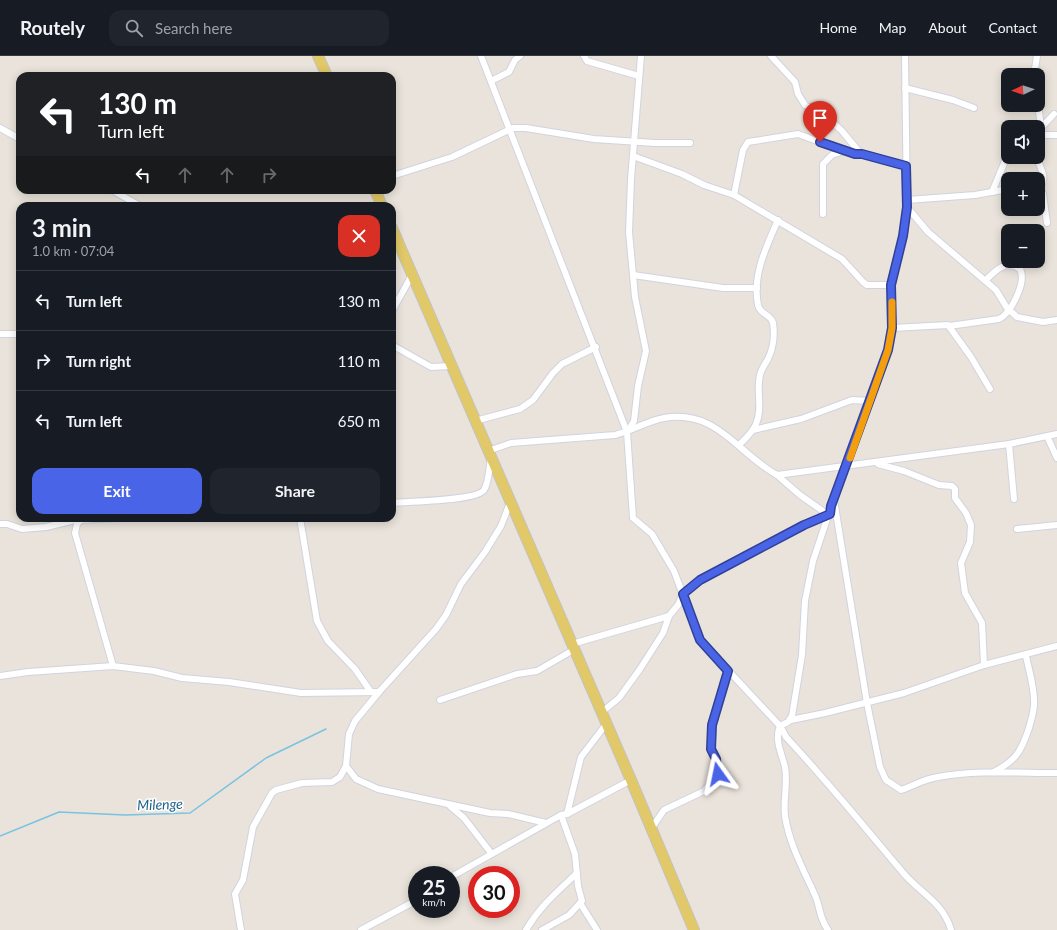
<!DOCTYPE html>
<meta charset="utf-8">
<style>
:root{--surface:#171b24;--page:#20242c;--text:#f1f3f6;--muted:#9ea1a6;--line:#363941;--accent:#4a64e7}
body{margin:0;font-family:Lato,sans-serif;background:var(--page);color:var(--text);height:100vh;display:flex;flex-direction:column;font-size:15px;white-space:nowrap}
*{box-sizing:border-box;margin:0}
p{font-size:13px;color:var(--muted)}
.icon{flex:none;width:22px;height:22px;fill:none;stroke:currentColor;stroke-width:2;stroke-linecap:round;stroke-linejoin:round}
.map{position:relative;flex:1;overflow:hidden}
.side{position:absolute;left:16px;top:146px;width:380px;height:320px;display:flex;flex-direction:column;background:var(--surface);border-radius:12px;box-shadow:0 2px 10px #0003}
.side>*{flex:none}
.banner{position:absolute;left:16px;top:16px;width:380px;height:122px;border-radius:12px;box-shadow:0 2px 10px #0003;background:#202124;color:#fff;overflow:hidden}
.needle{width:26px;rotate:266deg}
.fabs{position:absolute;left:1001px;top:12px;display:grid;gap:8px}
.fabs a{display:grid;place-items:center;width:44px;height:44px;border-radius:8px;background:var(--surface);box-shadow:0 2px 10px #0003;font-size:20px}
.speed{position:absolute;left:408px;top:810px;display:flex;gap:8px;font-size:20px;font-weight:700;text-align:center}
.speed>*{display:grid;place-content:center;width:52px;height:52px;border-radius:50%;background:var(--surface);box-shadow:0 2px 10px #0003;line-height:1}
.speed small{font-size:10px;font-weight:400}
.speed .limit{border:6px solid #d22;background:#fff;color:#111}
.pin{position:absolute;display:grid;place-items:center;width:34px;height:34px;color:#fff;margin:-41px -17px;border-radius:50% 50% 50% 0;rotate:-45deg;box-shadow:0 0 4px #0007}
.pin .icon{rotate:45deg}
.me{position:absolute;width:44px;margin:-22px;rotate:348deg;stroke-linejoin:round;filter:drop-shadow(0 0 3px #0008)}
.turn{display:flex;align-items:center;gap:14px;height:84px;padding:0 16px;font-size:18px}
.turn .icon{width:52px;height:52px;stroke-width:2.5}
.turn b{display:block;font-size:28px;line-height:34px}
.lanes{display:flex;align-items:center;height:38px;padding:0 16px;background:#0003;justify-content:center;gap:20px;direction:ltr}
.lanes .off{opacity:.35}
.round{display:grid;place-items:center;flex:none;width:42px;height:42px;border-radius:12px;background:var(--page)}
.headline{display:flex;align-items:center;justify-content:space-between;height:68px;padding:0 16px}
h1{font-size:24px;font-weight:700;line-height:30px}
.button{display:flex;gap:8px;margin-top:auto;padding:8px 16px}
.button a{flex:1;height:46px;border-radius:12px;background:var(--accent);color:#fff;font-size:16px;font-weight:700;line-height:46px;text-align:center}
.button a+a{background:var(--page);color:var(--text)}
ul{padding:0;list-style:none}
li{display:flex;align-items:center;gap:12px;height:60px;padding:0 16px;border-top:1px solid var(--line)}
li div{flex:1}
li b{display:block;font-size:15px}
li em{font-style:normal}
header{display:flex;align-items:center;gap:24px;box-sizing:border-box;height:56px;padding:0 20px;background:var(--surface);border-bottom:1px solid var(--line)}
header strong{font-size:19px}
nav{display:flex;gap:22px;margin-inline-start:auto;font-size:14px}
.search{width:280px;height:36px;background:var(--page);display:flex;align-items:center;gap:10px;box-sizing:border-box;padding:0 14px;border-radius:12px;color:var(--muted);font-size:15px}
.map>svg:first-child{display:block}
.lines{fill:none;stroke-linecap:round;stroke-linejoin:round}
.stream{stroke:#78c3e1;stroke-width:1.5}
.minor-casing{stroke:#d1d3e0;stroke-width:8}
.primary-casing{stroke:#c3c3c3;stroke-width:12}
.minor{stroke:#fff;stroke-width:6}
.primary{stroke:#e1c868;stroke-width:10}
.route-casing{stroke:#304196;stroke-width:10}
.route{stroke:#4a64e7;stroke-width:7}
.slow{stroke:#f59e0b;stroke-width:7}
.labels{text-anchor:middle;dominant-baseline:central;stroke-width:3;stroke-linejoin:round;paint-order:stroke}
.water-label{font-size:14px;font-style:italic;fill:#1a618a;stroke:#fff}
</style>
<header>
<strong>Routely</strong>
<div class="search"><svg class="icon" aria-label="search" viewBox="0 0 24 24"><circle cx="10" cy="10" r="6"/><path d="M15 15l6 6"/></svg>Search here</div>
<nav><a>Home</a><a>Map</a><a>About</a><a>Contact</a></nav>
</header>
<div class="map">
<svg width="1057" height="874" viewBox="0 0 1057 874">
<rect width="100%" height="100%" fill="#e9e3db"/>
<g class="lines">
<polyline class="stream" points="0,780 59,756 125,759 190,757 266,702 326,673"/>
<defs>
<g id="minor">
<path d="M481,0L627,376L633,462L652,478L674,515L700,584L780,670L786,681C828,726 866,773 905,819C922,838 944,848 951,874"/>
<polyline points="584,0 587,5 639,20"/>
<polyline points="771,0 795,26 798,38 805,49 830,64 842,75 861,98 906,110"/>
<polyline points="1034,19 1037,0"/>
<polyline points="491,25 509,16 515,4 520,0"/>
<polyline points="905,32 953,44 974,52"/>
<polyline points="1031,49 1039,55 1041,72"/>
<polyline points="0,72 20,83"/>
<polyline points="1039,74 1054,58"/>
<polyline points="1038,79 1057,79"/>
<polyline points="633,100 682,118 704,129 734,139 842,203 863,226 867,229 891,229"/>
<path d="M1037,101C1039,112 1049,121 1039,132"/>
<polyline points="392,120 452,101 513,72 526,72 594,83 655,87 690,87"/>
<polyline points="1038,131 1043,138 1047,167"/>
<polyline points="112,134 140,150"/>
<polyline points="992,136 1008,98"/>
<polyline points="734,139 743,94 748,86 798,78 844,95 861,98"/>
<polyline points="907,144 975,139 1008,133"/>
<polyline points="907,151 928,176 996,234 1007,252 1017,261 1043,266 1057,264"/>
<polyline points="823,158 823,108 832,99 844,95"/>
<polyline points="633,219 723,232 757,232"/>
<polyline points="392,255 412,219"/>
<path d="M949,270L999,263C1011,257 1027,226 1020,213C1006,203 995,215 986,224"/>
<polyline points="892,272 948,269 971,301 990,333"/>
<polyline points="0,278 20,278"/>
<polyline points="392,289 431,311 451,310"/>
<polyline points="475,365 520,353 533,344 553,317 562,308 596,291"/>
<polyline points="753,374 801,363 852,344 870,345"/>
<polyline points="628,375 634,365 638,330 646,295 635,241 629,176 631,123 641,0"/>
<polyline points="1047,380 1057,402"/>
<polyline points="1009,388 1014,443"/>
<path d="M739,389C745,383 753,376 756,368C763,352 756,335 760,319C761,314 765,308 768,303C773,293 775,279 773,267C771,258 760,259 758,249C752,220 766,191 778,164"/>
<path d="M488,395L511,387L615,379C632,375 647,365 664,362C717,353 737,397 777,419L1009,388L1057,378"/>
<polyline points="878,408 904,415 939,429 952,430 955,433 955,442 966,457 971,469 970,486 961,507 965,537 982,567 984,609"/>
<polyline points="777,419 800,439 827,458"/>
<path d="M834,444L867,647L880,711L886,724L901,734C914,730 923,723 938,721C977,714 1017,717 1057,717"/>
<path d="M392,447C408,445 477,445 484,434C489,426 489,412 491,403"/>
<polyline points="159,462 179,462"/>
<polyline points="300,462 317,565 328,585 355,613 371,636"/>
<polyline points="81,464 77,468 75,477 113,610"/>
<polyline points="0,468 7,468 22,473 46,471 75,464 120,462"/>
<polyline points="1017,473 1057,469"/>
<polyline points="572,588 669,560"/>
<polyline points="0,620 28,616 113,610 154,615 182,622 229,626 301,637 379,636"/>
<polyline points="440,644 517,618 537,615 575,593"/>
<polyline points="602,656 619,642 640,613 663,577 669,560 678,549 683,538 700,524 804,469 830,458"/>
<polyline points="791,664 825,657 904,637 984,609 1057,590"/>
<polyline points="346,710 356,723 378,733 490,757 508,758 546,767"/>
<path d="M994,716C1016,704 1021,696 1029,672C1031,664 1034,656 1034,648C1035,633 1029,615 1026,600"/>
<polyline points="450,750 464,762 491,797"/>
<polyline points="567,758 581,701 607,667"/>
<polyline points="651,773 664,754 704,735 718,718 716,703 711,693 713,669 723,628 728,615"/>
<polyline points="451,821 561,759 567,758 631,724"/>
<polyline points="580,847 597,874"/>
<polyline points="241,874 235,838 243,824 253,771 272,737 276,734 302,727 332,726 340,721 346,710 349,678 355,665 379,636 436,573 446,559 461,528 485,496 501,470 510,447"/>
<polyline points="361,874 417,844"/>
<path d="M526,874C540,850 557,836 577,817"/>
<polyline points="542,874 569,859 582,845 578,830 575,798 561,759"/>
<path d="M828,874C818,860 821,851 814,837C803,813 789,787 785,760C783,744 788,727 785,711C782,698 774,684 780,670L788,666L792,660L802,599L805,545L813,505L831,451L888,294L892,272L891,229L903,180L907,151L905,0"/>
</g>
<g id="primary">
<polyline points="318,0 327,20"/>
<polyline points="375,134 382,150"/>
<polyline points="392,172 631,724 694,874"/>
</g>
</defs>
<use href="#minor" class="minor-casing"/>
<use href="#primary" class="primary-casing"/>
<use href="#minor" class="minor"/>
<use href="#primary" class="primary"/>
</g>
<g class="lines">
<defs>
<polyline id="route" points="718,718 716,703 711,693 712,669 728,615 700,584 683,538 700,524 804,469 830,458 831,450 888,294 892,272 891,229 903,180 907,151 906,110 862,98 855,98 820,86"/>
</defs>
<use href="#route" class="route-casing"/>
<use href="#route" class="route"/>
<polyline class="slow" points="850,402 888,294 892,272 892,246"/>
</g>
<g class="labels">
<g class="water-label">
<text transform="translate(160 748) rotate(-2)">Milenge</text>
</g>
</g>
</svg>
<div class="fabs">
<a><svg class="needle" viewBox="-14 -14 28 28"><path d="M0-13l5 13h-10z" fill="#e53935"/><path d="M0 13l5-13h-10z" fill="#9ea1a6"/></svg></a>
<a><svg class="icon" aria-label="sound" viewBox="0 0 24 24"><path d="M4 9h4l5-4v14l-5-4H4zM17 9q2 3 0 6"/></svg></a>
<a>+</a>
<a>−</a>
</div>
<div class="speed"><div>25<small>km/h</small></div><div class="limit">30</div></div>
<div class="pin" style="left:820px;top:86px;background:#d93025"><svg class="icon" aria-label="arrive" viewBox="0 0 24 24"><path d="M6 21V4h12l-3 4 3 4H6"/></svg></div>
<svg class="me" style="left:718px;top:718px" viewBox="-20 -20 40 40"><path d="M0-17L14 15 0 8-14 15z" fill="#4a64e7" stroke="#fff" stroke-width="4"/></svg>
<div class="banner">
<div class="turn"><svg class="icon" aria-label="left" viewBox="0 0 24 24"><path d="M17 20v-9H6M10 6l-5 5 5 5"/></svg><div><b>130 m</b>Turn left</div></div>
<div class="lanes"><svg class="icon" aria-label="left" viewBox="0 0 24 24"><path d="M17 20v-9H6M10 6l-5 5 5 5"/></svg><svg class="icon off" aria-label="ahead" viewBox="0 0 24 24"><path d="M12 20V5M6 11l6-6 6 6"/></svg><svg class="icon off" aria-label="ahead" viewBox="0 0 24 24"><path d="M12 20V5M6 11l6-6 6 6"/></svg><svg class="icon off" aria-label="right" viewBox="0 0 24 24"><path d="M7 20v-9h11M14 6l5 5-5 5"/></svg></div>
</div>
<section class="side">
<div class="headline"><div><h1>3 min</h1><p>1.0 km · 07:04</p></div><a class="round" style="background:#d93025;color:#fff"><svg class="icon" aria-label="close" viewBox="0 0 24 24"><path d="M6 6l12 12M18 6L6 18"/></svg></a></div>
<ul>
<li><svg class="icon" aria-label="left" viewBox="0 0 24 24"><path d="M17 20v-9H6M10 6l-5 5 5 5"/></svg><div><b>Turn left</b></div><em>130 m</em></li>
<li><svg class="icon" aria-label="right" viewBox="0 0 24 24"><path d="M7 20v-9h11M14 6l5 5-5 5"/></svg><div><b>Turn right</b></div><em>110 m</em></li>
<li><svg class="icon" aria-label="left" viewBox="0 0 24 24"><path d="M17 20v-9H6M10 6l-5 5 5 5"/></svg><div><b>Turn left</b></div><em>650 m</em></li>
</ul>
<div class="button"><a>Exit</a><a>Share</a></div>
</section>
</div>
